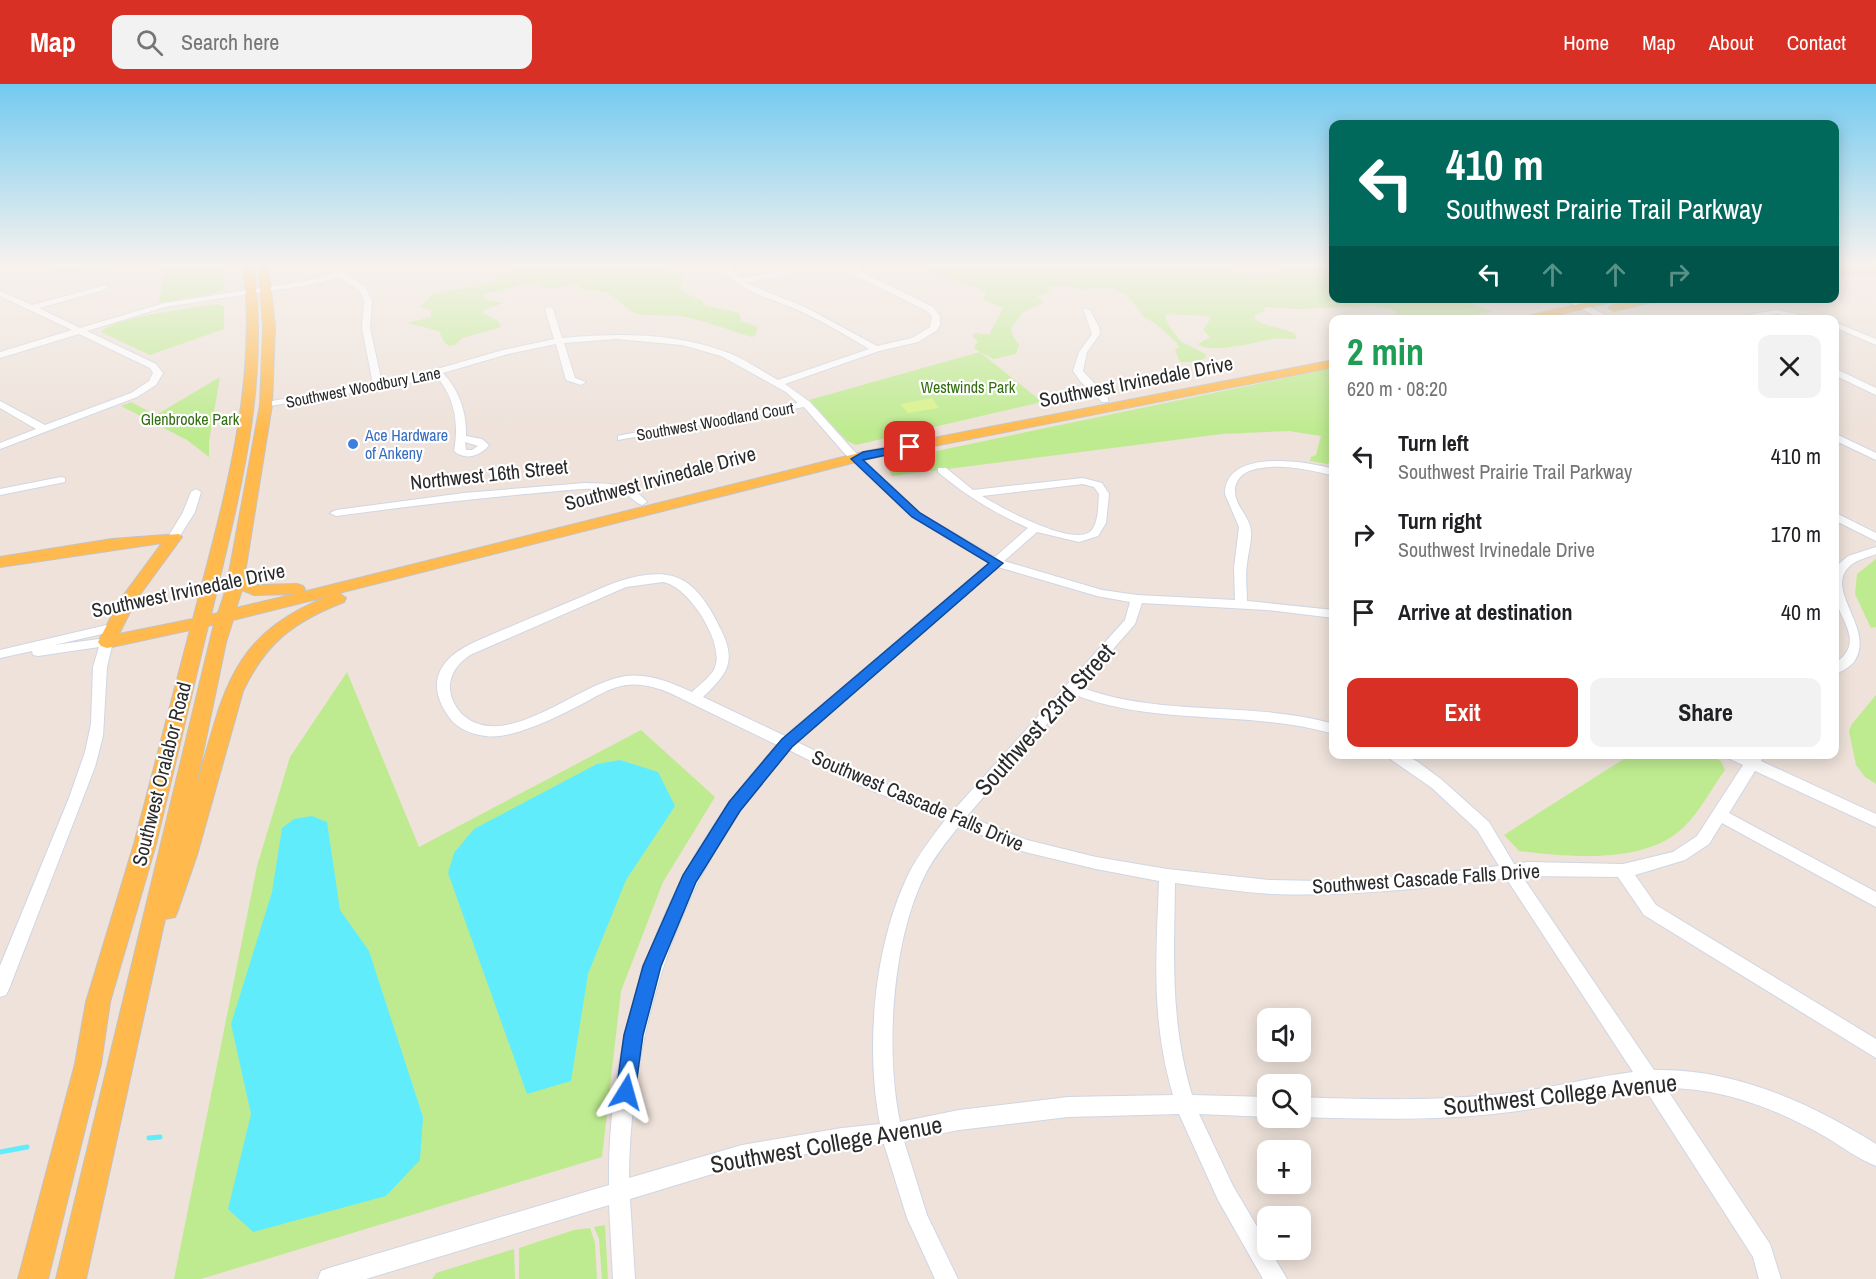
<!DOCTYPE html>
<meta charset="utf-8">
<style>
:root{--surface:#fff;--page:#f2f2f2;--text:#202124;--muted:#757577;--accent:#d93025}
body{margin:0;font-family:"Archivo Narrow",sans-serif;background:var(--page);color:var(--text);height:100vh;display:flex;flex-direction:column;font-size:22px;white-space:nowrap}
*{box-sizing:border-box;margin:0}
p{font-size:20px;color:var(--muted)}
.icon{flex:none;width:33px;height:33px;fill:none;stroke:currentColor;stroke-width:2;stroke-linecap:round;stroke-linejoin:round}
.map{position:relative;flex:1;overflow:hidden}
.details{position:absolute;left:1329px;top:231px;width:510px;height:444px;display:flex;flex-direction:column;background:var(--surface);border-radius:12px;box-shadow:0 3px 15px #0003}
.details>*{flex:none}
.top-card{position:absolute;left:1329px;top:36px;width:510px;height:183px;border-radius:12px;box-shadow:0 3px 15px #0003;background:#00695c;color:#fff;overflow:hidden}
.buttons{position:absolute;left:1257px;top:924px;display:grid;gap:12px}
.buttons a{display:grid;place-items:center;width:54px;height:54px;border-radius:12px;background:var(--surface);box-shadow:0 3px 15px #0003;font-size:30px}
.pin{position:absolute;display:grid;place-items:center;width:51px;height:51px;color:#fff;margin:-26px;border-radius:12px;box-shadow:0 3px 9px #0006}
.me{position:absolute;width:66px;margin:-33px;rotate:8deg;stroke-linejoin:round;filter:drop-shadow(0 0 4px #0008)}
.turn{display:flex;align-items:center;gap:21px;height:126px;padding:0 18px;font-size:27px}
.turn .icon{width:78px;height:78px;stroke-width:2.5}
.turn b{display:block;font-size:42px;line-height:51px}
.lanes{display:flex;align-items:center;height:57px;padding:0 18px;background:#0003;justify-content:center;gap:30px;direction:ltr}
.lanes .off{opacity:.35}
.round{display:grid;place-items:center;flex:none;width:63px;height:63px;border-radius:12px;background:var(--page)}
.head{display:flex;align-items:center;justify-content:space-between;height:102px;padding:0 18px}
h1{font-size:36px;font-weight:700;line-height:45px;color:#1e9e55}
.cta{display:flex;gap:12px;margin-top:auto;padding:12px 18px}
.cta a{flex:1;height:69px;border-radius:12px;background:var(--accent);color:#fff;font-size:24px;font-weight:700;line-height:69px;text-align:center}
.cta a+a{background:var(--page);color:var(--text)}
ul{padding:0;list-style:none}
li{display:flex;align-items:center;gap:18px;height:78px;padding:0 18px}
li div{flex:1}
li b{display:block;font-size:22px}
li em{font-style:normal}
header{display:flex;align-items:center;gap:36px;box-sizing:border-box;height:84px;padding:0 30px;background:var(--accent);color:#fff}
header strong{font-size:28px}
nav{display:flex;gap:33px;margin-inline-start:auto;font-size:21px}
.search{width:420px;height:54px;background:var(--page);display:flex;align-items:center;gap:15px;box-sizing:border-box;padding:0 21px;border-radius:12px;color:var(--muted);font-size:22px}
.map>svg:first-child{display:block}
.green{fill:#beeb90}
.pitch{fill:#d8f38a}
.water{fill:#61ecfc}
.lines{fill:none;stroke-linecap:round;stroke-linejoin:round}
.stream{stroke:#61ecfc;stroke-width:5}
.minor-casing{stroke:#cfd6e4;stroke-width:2}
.major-casing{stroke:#c3c3c3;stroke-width:2}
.minor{fill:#fff;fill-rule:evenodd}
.major{fill:#ffb94d;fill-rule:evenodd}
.route{fill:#1a73e8;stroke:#114b97;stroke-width:1.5}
.shop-dot{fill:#3f7fe0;stroke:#fff;stroke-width:2}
.labels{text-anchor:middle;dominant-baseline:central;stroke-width:4.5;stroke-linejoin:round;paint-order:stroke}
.far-street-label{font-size:16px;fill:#2a2a2a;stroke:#fff}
.far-park-label{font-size:16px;fill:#346f12;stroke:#fff}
.far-shop-label{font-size:16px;fill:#366cbe;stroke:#fff;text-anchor:start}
.street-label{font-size:20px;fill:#2a2a2a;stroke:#fff}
.near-street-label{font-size:24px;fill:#2a2a2a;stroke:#fff}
</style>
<header>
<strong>Map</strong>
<div class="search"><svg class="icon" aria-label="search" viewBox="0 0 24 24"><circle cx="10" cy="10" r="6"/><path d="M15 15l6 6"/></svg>Search here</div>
<nav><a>Home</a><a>Map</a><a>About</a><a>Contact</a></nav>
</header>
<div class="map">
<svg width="1876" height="1195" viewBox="0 0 1876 1195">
<rect width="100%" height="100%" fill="#eee2da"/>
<g class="green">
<polygon points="61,179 157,179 54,189"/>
<polygon points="166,179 222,179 224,205 217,209 159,219"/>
<path d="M515,179H667L659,184L671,188H682L681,205L687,210L703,217V221L739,229L741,237L758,243L755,252L752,253C728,246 704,236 680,232C668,231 642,233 633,228C625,224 619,215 611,211C602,205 590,208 579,204V199C562,200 553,211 537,199L521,200L505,206L485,210L483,212L485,215L503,219L484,226L483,229L498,237L501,243L462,254L455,261L449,262L444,258L439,247L408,239L431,233V226L420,223L433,210L491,199L497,196L498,191L514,187Z"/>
<path d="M1000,179H1216L1233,188L1259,192L1273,191L1290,179H1323L1333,183L1334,214L1451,215L1490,226L1491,228L1445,235L1402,236L1393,226L1374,222L1295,225L1267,223L1263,224L1265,227L1254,232L1256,236C1268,244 1283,243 1295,250L1296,255C1289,255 1280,254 1272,255C1256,258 1209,271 1198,260L1210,253L1203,246L1211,234L1208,232L1165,230L1168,240L1180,257L1206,270L1205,274L1196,278H1180L1175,266L1179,263L1177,259L1156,240L1143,232L1128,212L1115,205L1104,203L1086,206L1063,201L1052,203L1046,210L1035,212L1043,216L1042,219L1022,229L1011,244L1013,252L1019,261L1016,270L993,275L975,265L974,262L978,258L972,251L977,249L989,251L1003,224L985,216L983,213L987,209L974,202L954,199L949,194L932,193L931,186C940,175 986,185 1001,184Z"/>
<path d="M217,220L224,222V245L150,271L101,248C114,233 194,224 217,220Z"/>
<polygon points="980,268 1042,318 856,361 847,357 809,316"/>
<polygon points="1333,284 1333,369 1328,380 1310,377 1311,373 1316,371 1321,352 1289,347 1222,350 892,392 884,378"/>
<polygon points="220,293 209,357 209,373 187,356 121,322 131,318 156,331"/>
<polygon points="1876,475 1876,543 1871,544 1855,510 1857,490"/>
<polygon points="347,588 419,763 641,646 715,713 663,798 621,907 602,1073 201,1195 174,1195 257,782 290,673"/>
<polygon points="1876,611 1876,700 1865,693 1856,681 1849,647 1852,640"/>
<path d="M1630,671H1708L1721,677L1725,686C1712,704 1700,727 1684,743C1645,781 1568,773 1519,767L1504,751Z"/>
<polygon points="605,1141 608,1195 602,1195 599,1155 594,1143"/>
<polygon points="590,1144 595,1159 597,1195 519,1195 519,1164 574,1146"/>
<polygon points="514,1165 515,1195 432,1195 436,1189"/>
</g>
<polygon class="pitch" points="932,314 939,324 908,329 900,320"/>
<g class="water">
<polygon points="620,676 658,688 675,722 626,796 588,890 571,997 527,1010 448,789 454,769 474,745 597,680"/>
<polygon points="312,732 327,738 340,826 369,867 423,1033 420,1076 386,1112 253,1148 228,1125 251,1030 231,940 272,808 282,744 294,735"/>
</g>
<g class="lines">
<g class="stream">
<polyline points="149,1054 160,1053"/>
<polyline points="0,1068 27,1063"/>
</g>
<defs>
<g id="minor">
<polygon points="1,179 9,179 0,187 0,180"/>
<path d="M368,179H381L346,190L365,203L372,216L370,244L382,299L402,295L503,266L554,255L545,225L549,223L553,225L562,254C617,249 673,248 726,268C744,274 761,287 778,296L869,265C846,251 824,238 800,227C769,213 738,209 718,179H726L740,195L818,179H834L745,199L805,223L877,262L912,254L930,243L932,232L927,227L856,192L845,179H853L862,188L933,223L940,232V241L936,247L918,258L879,267L785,300L810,318L853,366L920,429L995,473L1028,444C993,428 968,413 938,388V384H946L973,406L1083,394L1102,399L1109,410L1106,439L1098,452L1079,458L1037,448L1004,477L1102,506L1137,511L1235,516L1234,484L1239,443L1225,410C1225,364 1306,377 1334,385V392C1313,386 1233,368 1235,409C1236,423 1250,433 1251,447C1252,458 1248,469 1247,480C1245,492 1247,505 1247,517L1334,526V534L1267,526L1142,519L1135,540L1080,603C1161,634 1251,616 1334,640V650C1248,625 1157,643 1073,610L967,732L1027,756L1096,773L1167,785L1269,796L1321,797L1417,792L1499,782L1477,746L1432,704L1383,670H1403L1418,678L1442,696L1489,738L1514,780L1528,778L1623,780L1673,768L1697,752L1743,681L1728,674L1726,670H1765L1761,677L1876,730V743L1755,687L1729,729L1876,808V823L1722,739L1709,760L1685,776L1635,791L1656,821L1876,955V974L1644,831L1618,793L1522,792L1654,986C1734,984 1810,1019 1876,1060V1082C1858,1075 1841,1062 1824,1052C1777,1025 1722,1004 1666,1004L1770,1160L1781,1195H1759L1753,1173L1645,1005C1599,1009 1555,1023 1510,1028C1440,1037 1371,1035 1300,1033V1013C1371,1016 1441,1017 1511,1009C1552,1004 1592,993 1633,988L1506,794C1428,804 1350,813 1271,810C1239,808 1207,803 1175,799C1174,875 1170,937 1192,1011L1268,1013V1033L1199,1030L1233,1102L1268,1161V1166H1270L1287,1195H1263L1218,1116L1179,1030L1068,1033L959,1046L904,1057L927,1131L958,1195H935L907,1134L884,1060L842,1064L742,1081L630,1115L635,1195H613L609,1121L366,1195H318L321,1187L329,1184L609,1101C607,979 644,849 710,747C730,716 753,688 777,661L670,609C656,603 641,599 626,601C610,603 594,614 580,621C561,631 542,640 521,647C511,650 497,654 486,652C468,650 454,643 445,627C425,593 445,571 477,557C509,543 541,530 574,516C589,510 604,502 620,497C639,491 664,486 682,496C700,505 713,529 721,546C737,578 727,590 703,613L785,652L989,479L912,433L845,370L804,323L618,356V352L622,351L798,319L786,308L721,272L682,261L616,255L564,259L575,294L586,298L581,301L566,296L556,260L508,270L443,289C459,306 467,329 466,352L482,355L489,361C481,372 465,377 454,367C459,340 455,312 435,291L403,301L263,323L261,321L266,318L373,300L362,244L364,216L359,206L339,193L309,201L165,223L87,247L156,280L163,289L156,301L137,313L0,365V359L36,345L0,324V317L45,341L131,309L149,297L153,289L150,284L79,250L0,274V268L72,246L0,212V207L32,221L107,201V205L39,224L80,244L164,219L308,197ZM465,358L478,362L472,366H466ZM1083,400L1094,403L1099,410C1098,421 1099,438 1091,447C1073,464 1000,423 982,412ZM998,483L1097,512L1130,518L1125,536L953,727L873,695L797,658ZM663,498C688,502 722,555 716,580C714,591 700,600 692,608C672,599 649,589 626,592C579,598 508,668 464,632C455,624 449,612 450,600C452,586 460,578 470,571L626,503ZM789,666L863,703L945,736C932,753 919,770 909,789C874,861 865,963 880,1040L842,1044L742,1061L629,1094C630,977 660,859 720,758C739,725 764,695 789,666ZM959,742L1025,768L1096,785L1159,797C1156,873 1151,936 1173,1011L1068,1013L959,1026L900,1038C885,966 892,856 925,791C934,773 947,757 959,742Z"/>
<polygon points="453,179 461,179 470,186 466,188 455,185"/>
<polygon points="1561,214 1572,214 1615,236 1603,236"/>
<polygon points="1083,224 1090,226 1099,243 1100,250 1087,268 1083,287 1108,314 1108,318 1102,318 1081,298 1073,287 1079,268 1092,250"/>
<polygon points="1777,226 1824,236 1804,236 1777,230 1742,236 1717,236"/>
<polygon points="1834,238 1876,255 1876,261 1834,243"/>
<polygon points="1834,284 1876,304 1876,311 1834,291"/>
<polygon points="1834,349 1876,369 1876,376 1834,356"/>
<polygon points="61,393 65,394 65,398 0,411 0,405"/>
<path d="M585,399C609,400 631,398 647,418L642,421C633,418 629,409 619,407C593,402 563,407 537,409C469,415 403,423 336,432L330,429L336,426L464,409Z"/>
<polygon points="196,405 201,408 195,428 178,455 170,455 168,453 183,428 191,408"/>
<polygon points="1834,428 1876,449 1876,457 1834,436"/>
<path d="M1876,463V470C1866,474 1854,476 1847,485C1827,509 1876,547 1854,578C1849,583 1842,588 1834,590V580C1866,559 1841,539 1835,513C1833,504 1834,493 1834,484L1848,472Z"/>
<polygon points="111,540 115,541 117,544 115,547 54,561 107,554 113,558 107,583 103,652 95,683 9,905 6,911 0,913 0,882 69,714 85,668 91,640 93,583 99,563 38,572 33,571 32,567 0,574 0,566"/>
</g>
<g id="major">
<path d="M243,179H253C271,299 238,415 211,531L218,529L226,505L260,321L263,243L258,179H268L275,243L272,321L244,495L256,501L297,500L303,502L305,505L303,508L867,367L1334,276V283L868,375L339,509L346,514L344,518C295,537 266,558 243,607L197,771L178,826L175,833L165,835L86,1195H56L214,540L208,542L156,760L110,918L101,980L48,1195H18L75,980L86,918L134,760L190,546L107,564L101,562L98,558L120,516L162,459L0,483V473L112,455L179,450L182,453L136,516L119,550L193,535C223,418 259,301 243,179ZM242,506L254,511L295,510L236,524ZM329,512C228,552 224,609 196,703L226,558L233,536Z"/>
<rect x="1834" y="184" width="42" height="6"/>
<polygon points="1606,214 1629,214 1534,236 1510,236"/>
<polygon points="1645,214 1668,214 1614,227 1609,224 1610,222"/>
</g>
</defs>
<use href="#minor" class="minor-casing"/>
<use href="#major" class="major-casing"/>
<use href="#minor" class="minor"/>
<use href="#major" class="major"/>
</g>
<linearGradient id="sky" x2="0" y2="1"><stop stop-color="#72caf0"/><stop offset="0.52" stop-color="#f7f2ee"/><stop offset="1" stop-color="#f7f2ee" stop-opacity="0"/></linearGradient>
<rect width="1876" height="347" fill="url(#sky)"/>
<polygon class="route" points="910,360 915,363 914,365 863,376 920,429 1003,479 792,663 740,727 696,798 661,882 643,951 635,1008 633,1014 626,1017 619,1014 616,1008 624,951 643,882 683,791 729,718 782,655 989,479 912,433 851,375 863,368"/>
<circle class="shop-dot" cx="353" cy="360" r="6"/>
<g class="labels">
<g class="far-street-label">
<text transform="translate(363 303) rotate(-11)">Southwest Woodbury Lane</text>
<text transform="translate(715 337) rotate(-10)">Southwest Woodland Court</text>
</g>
<g class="far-park-label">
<text x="968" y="303">Westwinds Park</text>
<text x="190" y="335">Glenbrooke Park</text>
</g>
<g class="far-shop-label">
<text x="365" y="351">Ace Hardware<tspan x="365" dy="18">of Ankeny</tspan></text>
</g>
<g class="street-label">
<text transform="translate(1136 297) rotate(-11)">Southwest Irvinedale Drive</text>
<text transform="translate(489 390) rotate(-6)">Northwest 16th Street</text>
<text transform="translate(660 394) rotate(-15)">Southwest Irvinedale Drive</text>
<text transform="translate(188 506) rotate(-12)">Southwest Irvinedale Drive</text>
<text transform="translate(161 690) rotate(-76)">Southwest Oralabor Road</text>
<text transform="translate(918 716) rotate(23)">Southwest Cascade Falls Drive</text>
<text transform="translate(1426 794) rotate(-4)">Southwest Cascade Falls Drive</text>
</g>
<g class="near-street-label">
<text transform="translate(1044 635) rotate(-48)">Southwest 23rd Street</text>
<text transform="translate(1560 1010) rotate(-6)">Southwest College Avenue</text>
<text transform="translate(826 1060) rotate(-10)">Southwest College Avenue</text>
</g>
</g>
</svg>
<div class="buttons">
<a><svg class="icon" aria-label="sound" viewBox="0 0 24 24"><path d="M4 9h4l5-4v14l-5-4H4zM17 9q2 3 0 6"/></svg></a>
<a><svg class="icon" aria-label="search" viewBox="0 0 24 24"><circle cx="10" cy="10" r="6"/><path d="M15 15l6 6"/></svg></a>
<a>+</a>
<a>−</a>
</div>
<div class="pin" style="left:910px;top:363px;background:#d93025"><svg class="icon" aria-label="arrive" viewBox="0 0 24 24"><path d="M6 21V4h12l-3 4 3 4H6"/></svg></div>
<svg class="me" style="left:626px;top:1008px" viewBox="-20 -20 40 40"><path d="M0-17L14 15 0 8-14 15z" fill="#1a73e8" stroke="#fff" stroke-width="4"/></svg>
<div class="top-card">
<div class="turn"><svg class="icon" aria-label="left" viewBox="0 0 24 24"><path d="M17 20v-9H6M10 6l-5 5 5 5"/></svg><div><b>410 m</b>Southwest Prairie Trail Parkway</div></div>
<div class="lanes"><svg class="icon" aria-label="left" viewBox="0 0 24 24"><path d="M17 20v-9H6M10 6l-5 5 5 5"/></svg><svg class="icon off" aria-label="ahead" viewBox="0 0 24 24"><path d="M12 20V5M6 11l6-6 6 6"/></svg><svg class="icon off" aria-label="ahead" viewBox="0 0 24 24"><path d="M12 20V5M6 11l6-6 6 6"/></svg><svg class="icon off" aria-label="right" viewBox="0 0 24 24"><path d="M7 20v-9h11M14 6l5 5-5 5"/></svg></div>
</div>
<section class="details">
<div class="head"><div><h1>2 min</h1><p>620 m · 08:20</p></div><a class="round"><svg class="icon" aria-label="close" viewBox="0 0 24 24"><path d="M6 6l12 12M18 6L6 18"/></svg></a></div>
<ul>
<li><svg class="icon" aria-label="left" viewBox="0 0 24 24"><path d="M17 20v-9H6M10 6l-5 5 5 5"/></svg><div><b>Turn left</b><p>Southwest Prairie Trail Parkway</p></div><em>410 m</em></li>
<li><svg class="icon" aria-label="right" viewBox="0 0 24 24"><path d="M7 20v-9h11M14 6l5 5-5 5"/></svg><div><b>Turn right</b><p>Southwest Irvinedale Drive</p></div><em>170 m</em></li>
<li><svg class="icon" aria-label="arrive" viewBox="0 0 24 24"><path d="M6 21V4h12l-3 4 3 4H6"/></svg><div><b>Arrive at destination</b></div><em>40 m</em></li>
</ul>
<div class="cta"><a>Exit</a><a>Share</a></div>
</section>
</div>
